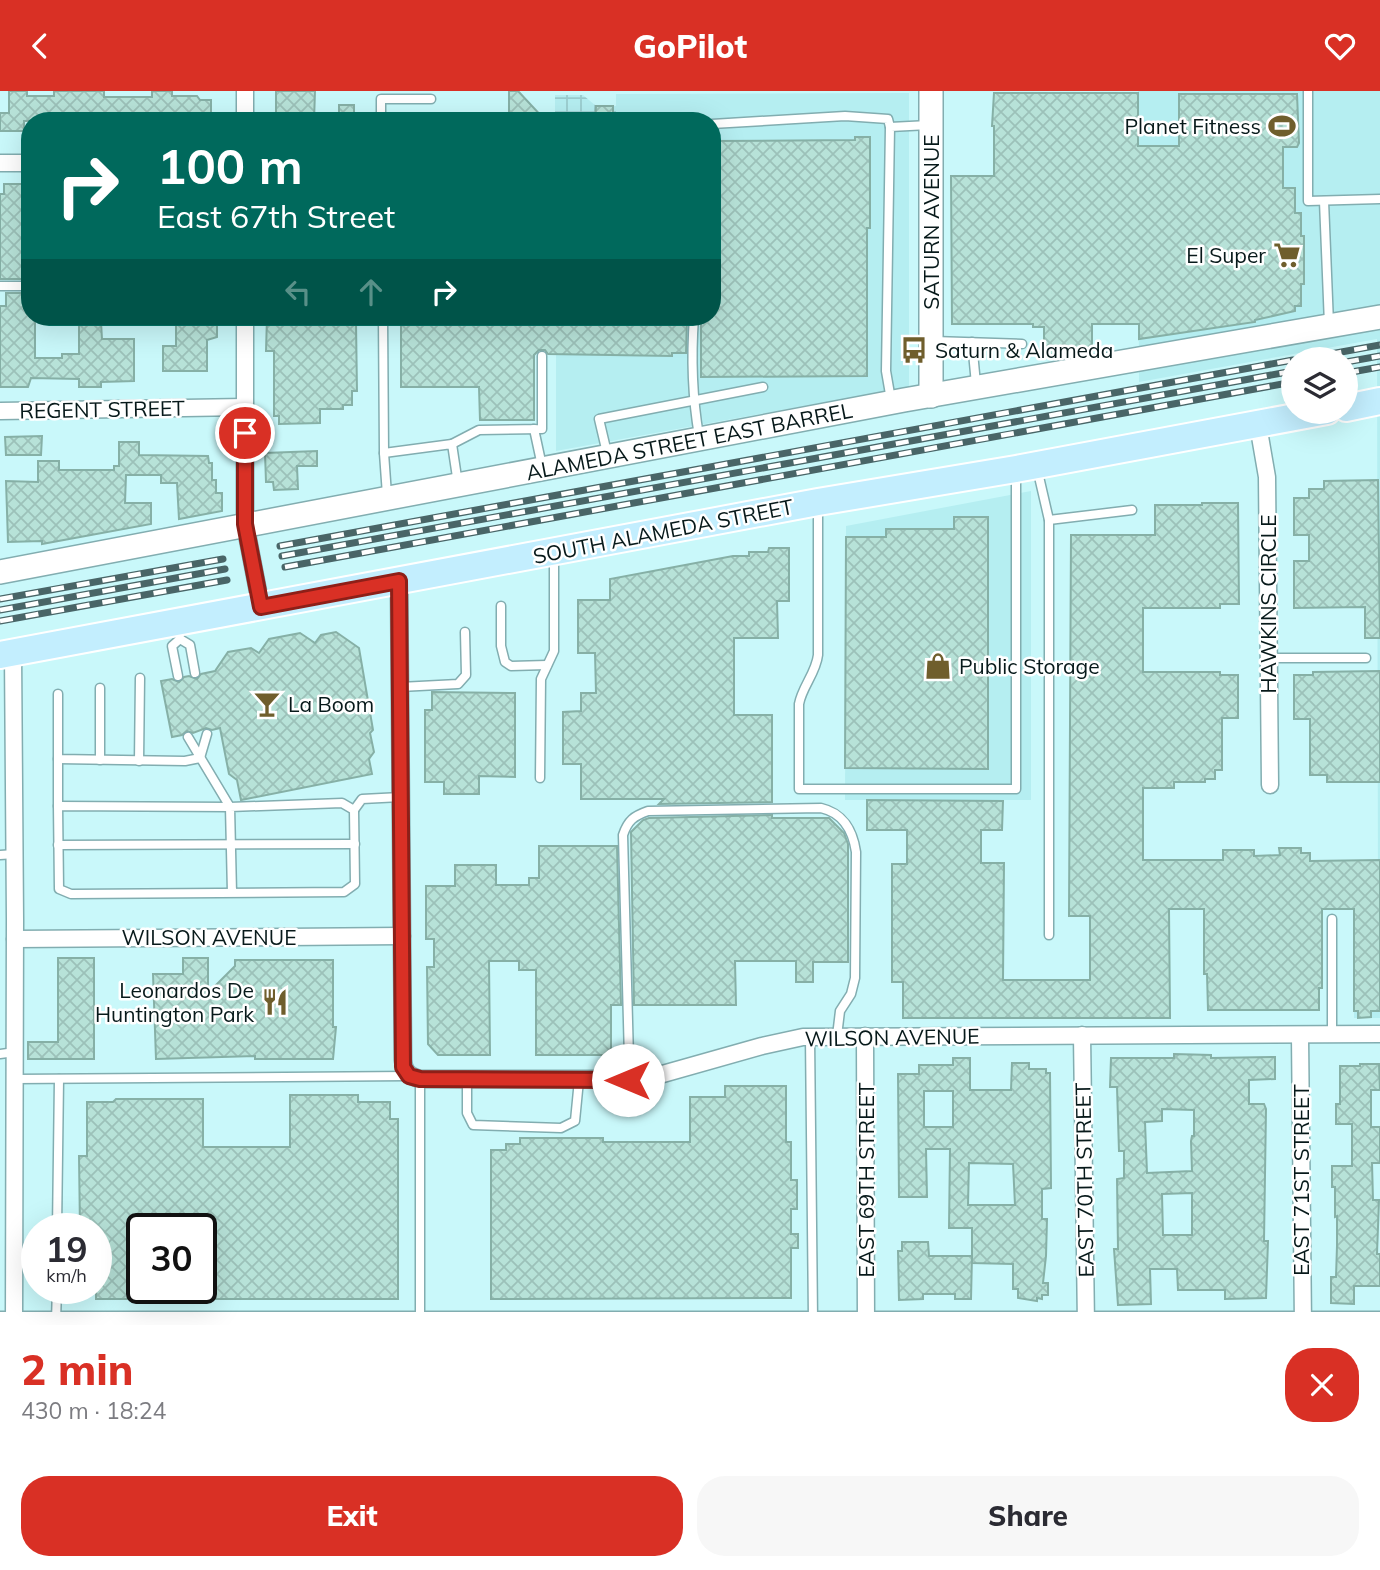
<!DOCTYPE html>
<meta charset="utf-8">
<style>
:root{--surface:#fff;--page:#f7f7f7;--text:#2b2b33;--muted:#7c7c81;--accent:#d93025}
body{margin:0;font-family:Mulish,sans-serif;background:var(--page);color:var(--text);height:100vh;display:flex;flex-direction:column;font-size:26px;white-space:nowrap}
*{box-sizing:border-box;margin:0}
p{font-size:23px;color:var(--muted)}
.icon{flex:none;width:38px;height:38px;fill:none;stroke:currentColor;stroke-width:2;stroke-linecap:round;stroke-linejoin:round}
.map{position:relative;height:1234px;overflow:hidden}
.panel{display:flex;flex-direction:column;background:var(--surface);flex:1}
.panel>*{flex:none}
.top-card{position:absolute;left:21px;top:21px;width:700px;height:214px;border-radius:28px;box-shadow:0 7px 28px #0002;background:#00695c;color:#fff;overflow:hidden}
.tools{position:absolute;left:1281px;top:256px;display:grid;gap:14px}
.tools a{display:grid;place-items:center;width:77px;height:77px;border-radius:50%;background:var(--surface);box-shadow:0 7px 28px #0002;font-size:35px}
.speed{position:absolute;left:21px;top:1122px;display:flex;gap:14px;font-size:35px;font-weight:700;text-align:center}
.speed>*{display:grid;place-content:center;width:91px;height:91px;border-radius:50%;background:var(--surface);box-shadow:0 7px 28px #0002;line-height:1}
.speed small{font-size:18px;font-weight:400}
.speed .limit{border:4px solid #111;border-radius:10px;background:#fff;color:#111}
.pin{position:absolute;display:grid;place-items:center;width:60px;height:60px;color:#fff;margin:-30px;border:4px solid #fff;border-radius:50%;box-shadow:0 2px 7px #0007}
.me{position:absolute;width:77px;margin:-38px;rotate:270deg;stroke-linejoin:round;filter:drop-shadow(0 0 5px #0008)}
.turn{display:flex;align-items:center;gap:24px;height:147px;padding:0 21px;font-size:32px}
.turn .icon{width:91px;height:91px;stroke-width:2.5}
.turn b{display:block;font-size:49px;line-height:60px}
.lanes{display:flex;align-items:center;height:66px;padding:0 21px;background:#0003;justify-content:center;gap:35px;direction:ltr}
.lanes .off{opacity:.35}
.round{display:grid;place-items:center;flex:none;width:74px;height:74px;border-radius:28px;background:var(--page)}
.head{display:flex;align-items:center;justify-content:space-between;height:119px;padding:0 21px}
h1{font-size:42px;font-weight:800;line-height:52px;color:var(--accent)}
.button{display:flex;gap:14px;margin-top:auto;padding:14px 21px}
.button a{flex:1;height:80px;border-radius:28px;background:var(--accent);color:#fff;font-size:28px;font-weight:800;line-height:80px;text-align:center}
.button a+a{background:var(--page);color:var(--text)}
header{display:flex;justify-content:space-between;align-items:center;height:91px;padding:0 21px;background:var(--accent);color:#fff;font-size:32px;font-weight:800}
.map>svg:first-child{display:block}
.built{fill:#b5eef1}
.industrial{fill:url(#industrial-grid)}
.building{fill:url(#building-cross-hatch);stroke:#86b0a6;stroke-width:2;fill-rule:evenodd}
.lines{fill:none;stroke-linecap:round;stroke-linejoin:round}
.lane-casing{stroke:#82adb0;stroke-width:11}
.street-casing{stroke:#82adb0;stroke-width:19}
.secondary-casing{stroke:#82adb0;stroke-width:26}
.primary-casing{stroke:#fff;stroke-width:30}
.lane{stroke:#fff;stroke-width:8}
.street{stroke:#fff;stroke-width:16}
.secondary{stroke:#fff;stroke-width:23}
.primary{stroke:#c3eefe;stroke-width:26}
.rail-casing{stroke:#496567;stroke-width:7}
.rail{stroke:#fff;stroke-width:4.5;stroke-dasharray:13;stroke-linecap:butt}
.route-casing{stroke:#8d1f18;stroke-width:18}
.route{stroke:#d93025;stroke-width:12}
.labels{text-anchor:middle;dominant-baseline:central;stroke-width:5;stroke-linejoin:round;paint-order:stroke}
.poi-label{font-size:21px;fill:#07191a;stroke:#fff;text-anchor:end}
.street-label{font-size:21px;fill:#07191a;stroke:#fff}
</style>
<header><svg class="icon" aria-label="back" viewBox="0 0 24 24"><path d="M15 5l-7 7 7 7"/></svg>GoPilot<svg class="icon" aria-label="heart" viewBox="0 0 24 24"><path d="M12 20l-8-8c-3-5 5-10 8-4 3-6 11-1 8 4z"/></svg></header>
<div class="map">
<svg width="1380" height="1234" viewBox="0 0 1380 1234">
<defs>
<pattern id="industrial-grid" width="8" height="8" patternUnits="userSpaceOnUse" patternTransform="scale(1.75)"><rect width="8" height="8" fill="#b5eef1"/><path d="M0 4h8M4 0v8" fill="none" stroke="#9accce"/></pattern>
<pattern id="building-cross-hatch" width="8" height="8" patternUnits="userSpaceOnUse" patternTransform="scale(1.75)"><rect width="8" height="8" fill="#b7e2d8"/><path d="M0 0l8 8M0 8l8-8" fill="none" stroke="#9cc1b9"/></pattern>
</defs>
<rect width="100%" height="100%" fill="#c9f8fa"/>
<g class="built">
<polygon points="1138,0 1380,0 1380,927 1354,927 1354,818 1378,818 1377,248 1139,291"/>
<polygon points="909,2 909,296 556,360 556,226 712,226 712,30 616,30 616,3"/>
<polygon points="1031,400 1031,709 845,709 846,435"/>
</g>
<polygon class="industrial" points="555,4 583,4 596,15 616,15 616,30 555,30"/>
<g class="building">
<polygon points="9,0 27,0 27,5 54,5 54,0 104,0 104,6 152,6 152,0 172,0 172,5 197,5 200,9 211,9 211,27 183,27 183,30 24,30 24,40 0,40 0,22 9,22"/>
<polygon points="276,0 315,0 314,30 276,30"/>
<polygon points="509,0 518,0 546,30 509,30"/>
<polygon points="994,2 1138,2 1138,55 1179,55 1179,3 1297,3 1299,52 1297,56 1283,56 1283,97 1295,97 1295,122 1301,122 1301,145 1304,145 1304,193 1301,193 1301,215 1295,215 1295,220 1255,229 1255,231 1139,248 1139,233 1092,233 1092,261 1070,261 1044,265 1044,236 1033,236 1033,233 952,233 951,85 994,85 994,35 992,35"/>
<rect x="339" y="14" width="15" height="16"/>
<polygon points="596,15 613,15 613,30 595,30"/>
<polygon points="855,46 870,46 870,137 867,137 867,285 701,286 701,226 712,226 712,50 855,49"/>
<polygon points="4,93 30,93 30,188 0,188 0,103 4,103"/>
<polygon points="6,202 30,202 30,226 35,226 35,267 62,267 62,263 79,263 79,231 101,231 102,248 134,248 134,290 101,291 101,296 79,296 79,288 31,287 28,296 0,296 0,215 6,215"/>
<polygon points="176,226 217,226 217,246 207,249 207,280 163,280 163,255 176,255"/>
<polygon points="267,226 309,226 309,233 356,232 357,300 352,300 352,314 343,314 343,318 320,318 320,332 279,333 279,325 274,325 274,260 266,260"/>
<polygon points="401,226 687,226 686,262 672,262 672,265 548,263 545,259 539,259 534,264 534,329 480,329 479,296 401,296"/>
<polygon points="42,345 41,364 6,364 5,346"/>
<polygon points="119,351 139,351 139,364 208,365 209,372 212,372 212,389 216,389 216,402 222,402 222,420 179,428 177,392 161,392 161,384 126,384 125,412 151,412 151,433 42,453 42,450 8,451 6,390 38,391 38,370 59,370 59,379 114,379 114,375 119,375"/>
<polygon points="317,360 317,375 297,375 298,398 274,399 273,391 266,391 265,362"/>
<polygon points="1378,389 1380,547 1365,547 1365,516 1294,517 1294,470 1309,470 1309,444 1294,444 1294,407 1309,407 1309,398 1324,398 1324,390"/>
<polygon points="1202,412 1238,412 1239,513 1220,513 1220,517 1143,517 1143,581 1220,581 1220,584 1238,584 1238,627 1222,627 1222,679 1215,679 1215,688 1205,688 1205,691 1174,691 1174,697 1143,697 1143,769 1223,769 1223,759 1254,759 1254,765 1280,764 1279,757 1301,757 1301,762 1310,762 1310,770 1380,769 1380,920 1371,920 1371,926 1358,927 1358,920 1354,920 1354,818 1322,818 1322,897 1319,897 1319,919 1208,919 1207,883 1204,883 1204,818 1169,818 1170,927 903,927 903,891 892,891 892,773 907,773 907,739 867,739 867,709 1003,710 1002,739 981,739 981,772 1004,772 1003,889 1090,889 1090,825 1069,825 1071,444 1155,444 1155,414 1202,414"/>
<polygon points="954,426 988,426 988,678 845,677 846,446 886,446 886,438 954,438"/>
<polygon points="769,457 789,457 789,510 777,510 778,547 734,547 734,624 772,624 772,711 659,713 664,708 581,708 581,673 563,673 563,621 581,620 581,602 596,602 595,562 578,562 578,509 610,509 610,488 733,465 749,465 749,461 768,461"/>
<polygon points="336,541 359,557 373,639 370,642 374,661 369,668 372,683 241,709 237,689 229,683 220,637 212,639 206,637 193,642 187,640 182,644 172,646 161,590 172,588 179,591 184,586 189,585 197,588 201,583 215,580 228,561 251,557 259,562 269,548 300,542 315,552 321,544"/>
<polygon points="1380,580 1380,691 1327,691 1327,684 1310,684 1310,628 1294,628 1294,584 1313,584 1313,581"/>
<polygon points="432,601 515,602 515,686 479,685 479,703 444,703 444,691 425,691 425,619 432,619"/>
<polygon points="772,724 772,727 829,727 844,742 848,753 848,871 813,871 813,891 796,891 796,870 735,870 736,914 634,914 631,741 643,729 649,727"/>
<polygon points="539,755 617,755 621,914 611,914 611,964 536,964 536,879 519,879 519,870 489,870 490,964 438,964 428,953 427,876 434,876 434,848 426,848 426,795 455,795 455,774 496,774 496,794 529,794 529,787 539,787"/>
<polygon points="58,867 94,867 94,968 28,968 28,951 58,951"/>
<polygon points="183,867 208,867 208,902 235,875 235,869 333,869 333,936 336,936 333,968 255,968 255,965 156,968 153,883 183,883"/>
<path d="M1174,963L1211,964V967L1275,966V988L1249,989V1013H1264L1266,1018L1264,1150H1268L1266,1207L1225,1208V1199H1178L1177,1178H1150L1151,1213L1118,1214L1114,1158H1118L1117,1088L1124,1087V1060H1119L1117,996H1110L1111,967H1174ZM1162,1018L1194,1019V1045H1192L1191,1050L1192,1080L1147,1082L1145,1031L1162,1030ZM1192,1102V1144H1163L1162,1103Z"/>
<path d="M953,967H970V999H1011L1012,972H1029V978H1046V982H1050L1051,1097L1042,1098V1128H1047L1046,1165L1043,1192H1048V1204H1042V1208L1037,1207V1210L1018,1207V1198H1013V1173L972,1172V1137H949L950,1058H926L927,1106H899L898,983H919V974H953ZM924,1000H953V1036H924ZM969,1072L1013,1073L1015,1114H968Z"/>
<polygon points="1360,973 1379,973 1380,999 1371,999 1371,1036 1380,1036 1380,1072 1372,1072 1373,1109 1379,1109 1377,1163 1380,1163 1380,1195 1354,1195 1354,1213 1331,1212 1331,1186 1336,1186 1337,1155 1337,1125 1335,1126 1335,1096 1332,1096 1332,1075 1352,1075 1352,1033 1336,1033 1336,1013 1340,1013 1340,975 1360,975"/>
<polygon points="725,995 786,995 786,1051 791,1051 791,1089 797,1089 797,1118 791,1118 791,1143 798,1143 798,1157 791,1157 791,1207 491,1208 491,1059 506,1059 506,1053 520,1053 520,1047 603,1047 603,1051 690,1051 690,1006 725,1006"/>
<polygon points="290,1004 358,1004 358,1011 390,1011 390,1028 398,1028 398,1208 201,1208 201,1138 142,1138 142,1208 96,1208 96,1138 80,1138 79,1065 87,1065 87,1011 113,1011 116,1008 203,1008 203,1056 290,1056"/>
<polygon points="902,1151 928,1151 929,1165 972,1165 971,1208 955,1208 955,1203 923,1203 923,1208 899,1209 898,1160 902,1160"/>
</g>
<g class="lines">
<defs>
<g id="lane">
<polyline points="1308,0 1308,110 1380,108"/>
<polyline points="381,30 381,8 431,8"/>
<polyline points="712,33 845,25 888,28 890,36"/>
<polyline points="1324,110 1329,233"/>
<polyline points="0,195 30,195"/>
<polyline points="383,226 384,362 387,404"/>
<path d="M694,226C691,267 692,304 699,345"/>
<polyline points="934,250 1022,253"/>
<polyline points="972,251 976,293"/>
<polyline points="891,309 886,280 890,36 929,34"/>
<polyline points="534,338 542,375"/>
<polyline points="452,353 479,339 542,338 542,265"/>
<polyline points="384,362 452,353 458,393"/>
<polyline points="607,362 599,328 763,296"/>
<polyline points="1037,377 1049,429 1049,844"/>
<path d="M818,414V564C816,582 802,596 799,613V698H1016V383"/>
<polyline points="1049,429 1132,419"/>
<polyline points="501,515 501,555 505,571 511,575 547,574"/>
<polyline points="177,535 180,548 172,555 178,585"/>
<polyline points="180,548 190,554 195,582"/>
<polyline points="1268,567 1366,567"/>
<polyline points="400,596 458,593 466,584 465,541"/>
<polyline points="58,603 58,668 185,670 200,667"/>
<polyline points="188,646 230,716 342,712 354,719 355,793 344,801 71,803 59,798 58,715 230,716 232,802"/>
<polyline points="200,667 207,643"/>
<polyline points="58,668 58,715"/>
<polyline points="100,669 100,597"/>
<polyline points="139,670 140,587"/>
<polyline points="540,687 541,588 554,560 554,464"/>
<polyline points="354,719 362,708 401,706"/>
<polyline points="58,754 355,753"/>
<polyline points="0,764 15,763"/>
<polyline points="1332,828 1332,943"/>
<polyline points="810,946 813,1228"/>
<polyline points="0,963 15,961"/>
<polyline points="15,988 409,985"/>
<polyline points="420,988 420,1228"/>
<polyline points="467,988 467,1022 473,1034 561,1037 575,1030 579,989"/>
<path d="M628,989L629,968L623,744C628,729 634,725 648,720L821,717C843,722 853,740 856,761L855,887L851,903L840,920L837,945"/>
<polyline points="57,1138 59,988"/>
<polyline points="56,1229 57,1197"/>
</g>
<g id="street">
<polyline points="245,0 245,30"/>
<polyline points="0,72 30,72"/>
<polyline points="245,226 245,433 261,516"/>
<polyline points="0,320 245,316"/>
<polyline points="1258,334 1267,386 1270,694"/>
<path d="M399,490L403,969C404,981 409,985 420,988H645L762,955L803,946L1380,943"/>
<polyline points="13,562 15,829 14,1234"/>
<polyline points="15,848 402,845"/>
<polyline points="1082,944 1086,1234"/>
<polyline points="865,945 866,1234"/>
<polyline points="1300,945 1303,1234"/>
<polyline points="0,1229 1380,1229"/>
</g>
<g id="secondary">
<polyline points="931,305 931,0"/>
<polyline points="0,481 904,309 1380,226"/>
</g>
<g id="primary">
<polyline points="1346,317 1380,310"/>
<polyline points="0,564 818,411 1016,378 1327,320"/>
</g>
</defs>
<use href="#lane" class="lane-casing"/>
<use href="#street" class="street-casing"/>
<use href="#secondary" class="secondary-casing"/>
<use href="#primary" class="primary-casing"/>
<use href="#lane" class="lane"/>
<use href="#street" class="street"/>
<use href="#secondary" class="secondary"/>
<use href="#primary" class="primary"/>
<defs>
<g id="rail">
<polyline points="1303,268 1380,254"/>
<polyline points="1346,271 1380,265"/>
<polyline points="1346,282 1380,276"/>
<polyline points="280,455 1293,269"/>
<polyline points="282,465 1293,280"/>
<polyline points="285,476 1293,291"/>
<polyline points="0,508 223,468"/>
<polyline points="0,519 225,478"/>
<polyline points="0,530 227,489"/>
</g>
</defs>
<use href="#rail" class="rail-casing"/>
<use href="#rail" class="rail"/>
</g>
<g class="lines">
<defs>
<polyline id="route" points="245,342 245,433 261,516 399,490 403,976 409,985 420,988 628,989"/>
</defs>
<use href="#route" class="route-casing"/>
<use href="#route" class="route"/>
</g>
<defs>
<symbol id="stadium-bare" viewBox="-9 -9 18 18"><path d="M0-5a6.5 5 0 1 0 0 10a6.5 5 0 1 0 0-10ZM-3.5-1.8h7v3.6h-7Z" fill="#6f5e2c" stroke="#fff" stroke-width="2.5" paint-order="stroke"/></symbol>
<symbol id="supermarket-bare" viewBox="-9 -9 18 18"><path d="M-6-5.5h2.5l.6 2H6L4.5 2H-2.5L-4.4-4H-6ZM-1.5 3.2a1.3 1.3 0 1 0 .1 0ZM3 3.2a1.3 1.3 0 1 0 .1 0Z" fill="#6f5e2c" stroke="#fff" stroke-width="2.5" paint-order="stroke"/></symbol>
<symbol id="bus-bare" viewBox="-9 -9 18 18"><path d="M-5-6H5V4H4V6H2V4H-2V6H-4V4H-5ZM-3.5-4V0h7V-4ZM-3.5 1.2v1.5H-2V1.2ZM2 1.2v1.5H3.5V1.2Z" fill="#6f5e2c" stroke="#fff" stroke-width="2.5" paint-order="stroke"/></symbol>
<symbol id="shop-bare" viewBox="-9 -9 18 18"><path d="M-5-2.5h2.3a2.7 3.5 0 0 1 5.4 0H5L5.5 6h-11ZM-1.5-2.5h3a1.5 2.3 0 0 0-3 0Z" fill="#6f5e2c" stroke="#fff" stroke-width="2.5" paint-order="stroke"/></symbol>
<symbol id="bar-bare" viewBox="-9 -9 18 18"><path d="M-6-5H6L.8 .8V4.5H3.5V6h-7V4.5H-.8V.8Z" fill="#6f5e2c" stroke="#fff" stroke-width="2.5" paint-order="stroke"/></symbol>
<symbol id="restaurant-bare" viewBox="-9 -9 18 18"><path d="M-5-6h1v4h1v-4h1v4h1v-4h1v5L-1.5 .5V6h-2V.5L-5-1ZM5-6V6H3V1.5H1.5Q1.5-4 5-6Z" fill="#6f5e2c" stroke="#fff" stroke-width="2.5" paint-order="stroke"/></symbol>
</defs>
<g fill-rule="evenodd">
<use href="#stadium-bare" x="1263" y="16" width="38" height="38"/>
<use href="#supermarket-bare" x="1268" y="145" width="38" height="38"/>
<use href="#bus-bare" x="895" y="240" width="38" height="38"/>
<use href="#shop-bare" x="919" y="556" width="38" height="38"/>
<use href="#bar-bare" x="248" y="594" width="38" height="38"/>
<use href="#restaurant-bare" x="256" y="892" width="38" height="38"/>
</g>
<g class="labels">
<g class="poi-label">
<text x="1261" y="35">Planet Fitness</text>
<text x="1266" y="164">El Super</text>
<text x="935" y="259" text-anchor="start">Saturn &amp; Alameda</text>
<text x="959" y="575" text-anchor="start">Public Storage</text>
<text x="288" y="613" text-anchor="start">La Boom</text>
<text x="254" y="899">Leonardos De<tspan x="254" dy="24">Huntington Park</tspan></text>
</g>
<g class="street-label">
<text transform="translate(931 131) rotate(-90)">SATURN AVENUE</text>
<text transform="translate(102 318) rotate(-1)">REGENT STREET</text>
<text transform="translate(689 350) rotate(-11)">ALAMEDA STREET EAST BARREL</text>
<text transform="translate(663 440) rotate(-11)">SOUTH ALAMEDA STREET</text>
<text transform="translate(1268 513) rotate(-90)">HAWKINS CIRCLE</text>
<text x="209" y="846">WILSON AVENUE</text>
<text transform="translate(892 946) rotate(-1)">WILSON AVENUE</text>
<text transform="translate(866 1089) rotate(-90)">EAST 69TH STREET</text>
<text transform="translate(1084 1089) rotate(-91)">EAST 70TH STREET</text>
<text transform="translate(1301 1089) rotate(-90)">EAST 71ST STREET</text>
</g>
</g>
</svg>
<div class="tools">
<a><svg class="icon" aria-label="layers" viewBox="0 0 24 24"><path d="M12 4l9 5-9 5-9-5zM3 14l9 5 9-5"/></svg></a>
</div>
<div class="speed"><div>19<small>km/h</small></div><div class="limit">30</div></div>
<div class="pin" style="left:245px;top:342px;background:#d93025"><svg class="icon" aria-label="arrive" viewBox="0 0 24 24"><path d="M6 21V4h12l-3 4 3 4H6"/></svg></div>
<svg class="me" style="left:628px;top:989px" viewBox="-20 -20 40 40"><circle r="19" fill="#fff"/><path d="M0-13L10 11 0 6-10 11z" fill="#d93025"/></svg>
<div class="top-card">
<div class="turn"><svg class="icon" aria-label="right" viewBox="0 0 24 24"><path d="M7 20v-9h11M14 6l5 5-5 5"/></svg><div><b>100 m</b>East 67th Street</div></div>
<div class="lanes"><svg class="icon off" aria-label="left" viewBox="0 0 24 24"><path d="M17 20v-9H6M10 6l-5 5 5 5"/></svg><svg class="icon off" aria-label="ahead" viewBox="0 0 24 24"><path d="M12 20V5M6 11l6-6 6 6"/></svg><svg class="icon" aria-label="right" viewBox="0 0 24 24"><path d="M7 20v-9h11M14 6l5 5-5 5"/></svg></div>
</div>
</div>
<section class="panel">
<div class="head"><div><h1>2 min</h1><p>430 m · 18:24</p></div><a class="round" style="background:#d93025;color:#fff"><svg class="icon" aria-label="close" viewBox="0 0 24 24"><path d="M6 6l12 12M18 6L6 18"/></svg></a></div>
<div class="button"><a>Exit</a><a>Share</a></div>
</section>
